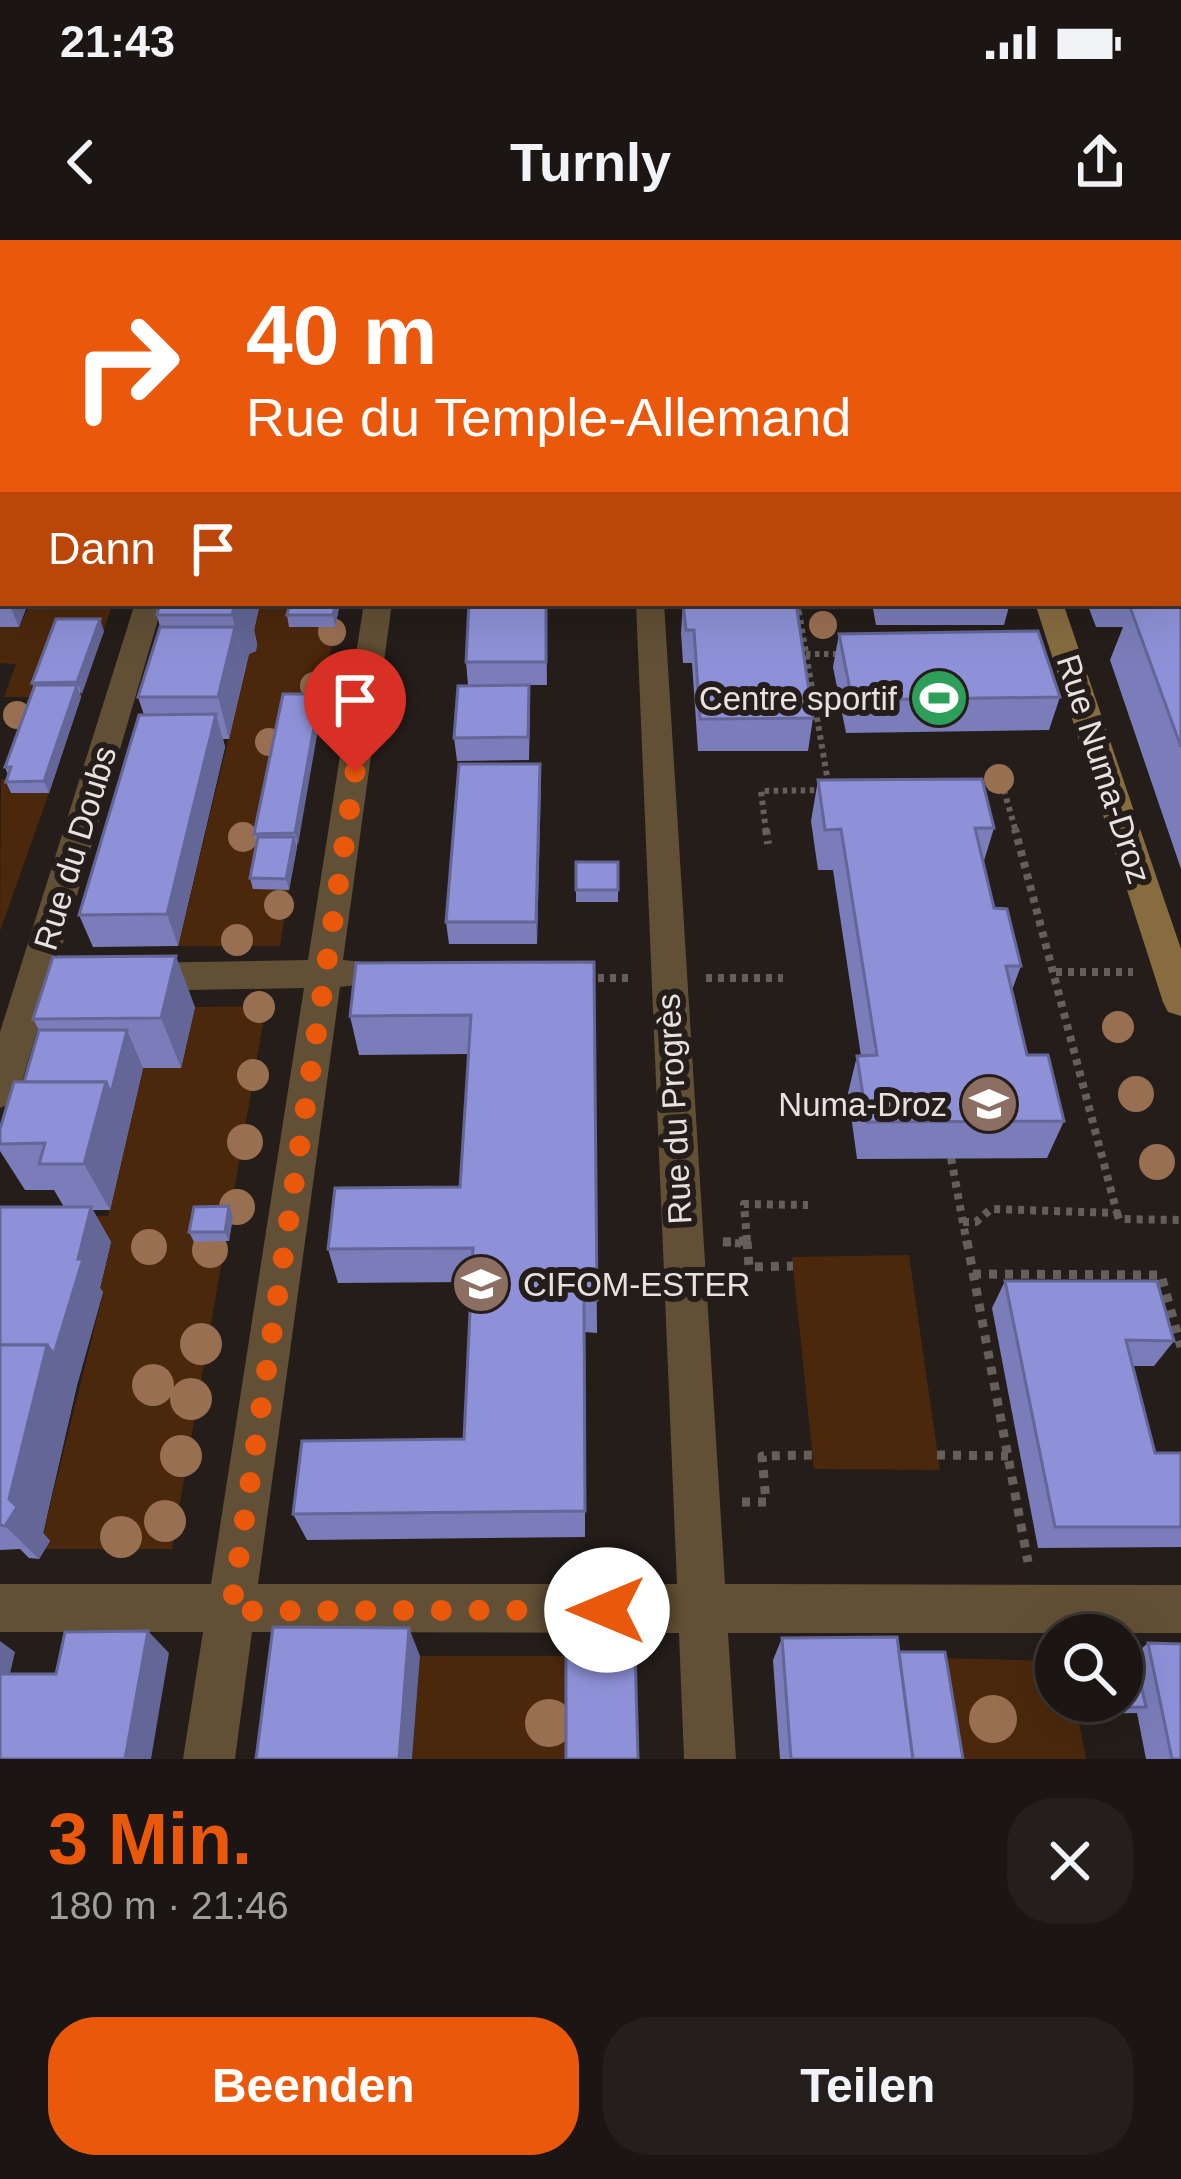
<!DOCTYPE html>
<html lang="de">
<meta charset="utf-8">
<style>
:root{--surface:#1b1613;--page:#241f1c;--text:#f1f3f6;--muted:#a09fa0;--line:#393533;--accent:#ea580c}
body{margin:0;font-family:Helvetica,sans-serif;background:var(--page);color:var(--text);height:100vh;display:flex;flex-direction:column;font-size:45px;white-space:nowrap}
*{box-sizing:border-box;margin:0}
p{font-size:39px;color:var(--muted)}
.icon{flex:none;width:66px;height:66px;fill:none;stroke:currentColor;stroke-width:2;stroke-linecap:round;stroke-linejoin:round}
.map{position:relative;height:1519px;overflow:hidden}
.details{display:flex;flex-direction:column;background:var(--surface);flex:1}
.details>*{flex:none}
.guide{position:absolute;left:0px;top:0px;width:1182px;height:366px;box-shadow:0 12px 48px #0002,0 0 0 3px var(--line);background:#ea580c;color:#fff;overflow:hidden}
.buttons{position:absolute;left:1035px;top:1374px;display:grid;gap:24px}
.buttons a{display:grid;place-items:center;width:108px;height:108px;border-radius:50%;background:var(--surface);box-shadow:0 12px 48px #0002,0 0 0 3px var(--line);font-size:60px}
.pin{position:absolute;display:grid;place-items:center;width:102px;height:102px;color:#fff;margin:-123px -51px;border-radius:50% 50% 50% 0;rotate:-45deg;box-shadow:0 0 12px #0007}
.pin .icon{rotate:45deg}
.me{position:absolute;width:132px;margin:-66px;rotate:270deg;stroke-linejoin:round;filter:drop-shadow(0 0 9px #0008)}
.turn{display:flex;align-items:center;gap:42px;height:252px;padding:0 48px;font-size:54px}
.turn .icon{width:156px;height:156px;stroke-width:2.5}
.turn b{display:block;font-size:84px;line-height:102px}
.then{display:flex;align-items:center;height:114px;padding:0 48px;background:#0003;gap:24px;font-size:45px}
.round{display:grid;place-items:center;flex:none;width:126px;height:126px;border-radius:48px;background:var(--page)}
.overview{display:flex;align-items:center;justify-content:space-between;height:204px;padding:0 48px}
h1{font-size:72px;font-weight:700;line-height:90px;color:var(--accent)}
.cta{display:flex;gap:24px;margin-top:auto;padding:24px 48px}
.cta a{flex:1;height:138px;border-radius:48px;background:var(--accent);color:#fff;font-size:48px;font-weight:700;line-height:138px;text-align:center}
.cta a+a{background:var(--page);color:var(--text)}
.status{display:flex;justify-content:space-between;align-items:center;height:84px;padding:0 60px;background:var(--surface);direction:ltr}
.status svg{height:33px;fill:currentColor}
header{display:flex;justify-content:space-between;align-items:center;height:156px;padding:0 48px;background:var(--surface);font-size:54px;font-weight:700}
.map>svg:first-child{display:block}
.green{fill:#4b280c}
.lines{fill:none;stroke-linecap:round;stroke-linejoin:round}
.path-far2{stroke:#655f5b;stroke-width:6;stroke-dasharray:4.5 4.5;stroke-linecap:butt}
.path-far1{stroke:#655f5b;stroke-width:8;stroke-dasharray:6 6;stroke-linecap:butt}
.path{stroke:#655f5b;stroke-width:9;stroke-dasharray:8 8;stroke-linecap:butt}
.street{fill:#625036;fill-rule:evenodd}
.secondary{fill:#876c40;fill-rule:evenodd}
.tree{fill:#996f52}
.wall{fill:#7a7db9}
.shaded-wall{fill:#636696}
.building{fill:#8e91d7;stroke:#636696;stroke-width:3}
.route{stroke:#ea580c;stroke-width:21;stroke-dasharray:0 37.8}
.labels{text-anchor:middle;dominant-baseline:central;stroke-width:12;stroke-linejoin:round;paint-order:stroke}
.poi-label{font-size:33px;fill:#e7e2df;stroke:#241d19;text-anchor:end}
.street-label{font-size:33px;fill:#e7e2df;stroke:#241d19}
</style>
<div class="status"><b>21:43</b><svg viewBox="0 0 49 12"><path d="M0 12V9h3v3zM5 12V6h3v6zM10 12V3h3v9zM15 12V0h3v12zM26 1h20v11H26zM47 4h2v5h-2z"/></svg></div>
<header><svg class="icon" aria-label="back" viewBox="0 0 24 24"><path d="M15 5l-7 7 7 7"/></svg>Turnly<svg class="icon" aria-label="share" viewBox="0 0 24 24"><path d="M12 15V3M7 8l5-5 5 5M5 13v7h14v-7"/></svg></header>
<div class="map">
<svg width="1181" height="1519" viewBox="0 0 1181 1519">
<rect width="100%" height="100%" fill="#241d19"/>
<g class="green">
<polygon points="31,363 113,363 81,457 4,457 16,424 0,423 0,387 19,387"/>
<polygon points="260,363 295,363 290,387 335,387 322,466 258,605 298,605 255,649 289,650 280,706 178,706 249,414 256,411 257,404 251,402"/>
<polygon points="1,539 16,539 12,553 49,553 0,691"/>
<polygon points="266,766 172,1309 39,1309 103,1054 99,1053 111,1002 17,976 108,976 143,828 181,828 195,767"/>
<polygon points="909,1015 940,1230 814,1229 792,1017"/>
<polygon points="420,1416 567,1416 566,1519 412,1519"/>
<polygon points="940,1418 1056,1421 1056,1461 1075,1461 1086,1519 957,1519"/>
</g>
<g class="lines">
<g class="path-far2">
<polyline points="789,372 799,372 829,548"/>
<polyline points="806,414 843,414"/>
<polyline points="979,548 1003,547 1016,592"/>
<polyline points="766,592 761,551 826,550"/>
</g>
<g class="path-far1">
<polyline points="766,589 768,604"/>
<polyline points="1056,732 1133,732"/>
<polyline points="586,738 631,738"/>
<polyline points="706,738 783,738"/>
<polyline points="951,918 967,1004"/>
<polyline points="1117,973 1119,979 1181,980"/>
<polyline points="963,982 976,982 991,969 1117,973 1015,589"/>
<polyline points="747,1001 744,964 808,965"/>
<polyline points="723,1002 747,1004"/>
</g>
<g class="path">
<polyline points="747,1001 749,1027 793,1026"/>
<polyline points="967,1001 1028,1322"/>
<polyline points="723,1002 746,1001"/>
<polyline points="973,1034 1161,1035 1181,1107"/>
<polyline points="937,1215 1008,1216"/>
<polyline points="742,1262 766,1262 762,1216 813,1215"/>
</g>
<g class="street">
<rect x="422" y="0" width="20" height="3"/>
<rect x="625" y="0" width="20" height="3"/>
<rect x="1179" y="151" width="2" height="14"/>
<rect x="1179" y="189" width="2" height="18"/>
<polygon points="135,363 163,363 19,852 13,863 0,868 0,792"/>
<polygon points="364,363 392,363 343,720 375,723 380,733 375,743 340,747 258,1344 677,1344 636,363 664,363 725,1344 1181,1345 1181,1393 728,1393 736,1519 684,1519 679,1393 252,1392 235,1519 183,1519 203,1392 0,1392 0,1344 211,1344 304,748 136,751 123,747 118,737 123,727 136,723 308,720"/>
</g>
<g class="secondary">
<polygon points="919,0 939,0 940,3 920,3"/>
<polygon points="1035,363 1063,363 1181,709 1181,776 1168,772 1163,762"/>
</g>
</g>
<g class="tree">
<circle cx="823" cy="385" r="14"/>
<circle cx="332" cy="392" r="14"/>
<circle cx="314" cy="446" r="14"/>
<circle cx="17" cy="475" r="14"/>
<circle cx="269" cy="502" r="14"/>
<circle cx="999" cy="539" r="15"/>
<circle cx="243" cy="597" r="15"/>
<circle cx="279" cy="665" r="15"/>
<circle cx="237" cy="700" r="16"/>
<circle cx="259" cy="767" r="16"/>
<circle cx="1118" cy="787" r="16"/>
<circle cx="253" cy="835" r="16"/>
<circle cx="1136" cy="854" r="18"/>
<circle cx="245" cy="902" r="18"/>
<circle cx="1157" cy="922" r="18"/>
<circle cx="237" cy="967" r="18"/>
<circle cx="149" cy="1007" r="18"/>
<circle cx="210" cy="1010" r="18"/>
<circle cx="201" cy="1104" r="21"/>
<circle cx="153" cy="1145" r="21"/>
<circle cx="191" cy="1159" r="21"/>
<circle cx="181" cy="1216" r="21"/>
<circle cx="165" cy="1281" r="21"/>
<circle cx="121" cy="1297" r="21"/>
<circle cx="993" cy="1479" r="24"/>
<circle cx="549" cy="1483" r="24"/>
</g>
<g class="wall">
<polygon points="0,0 45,0 44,3 3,3 3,10 0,10"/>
<polygon points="457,0 504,0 504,3 458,3"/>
<rect x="562" y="0" width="43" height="3"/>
<rect x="659" y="0" width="52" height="3"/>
<polygon points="748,0 785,0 785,3 749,3"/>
<rect x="796" y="0" width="30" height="3"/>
<polygon points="834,0 909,0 908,3 835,3"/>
<polygon points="959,0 1036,0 1037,3 960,3"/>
<polygon points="1136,0 1181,0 1181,131 1179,127 1179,3 1135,3"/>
<polygon points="0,199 3,199 3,363 28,363 19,387 0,387"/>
<polygon points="1179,297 1181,297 1181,351 1179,356"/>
<polygon points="160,363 260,363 254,390 257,404 256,411 249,414 229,499 223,499 225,507 178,706 93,707 79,675 144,475 138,457 160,387 157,375"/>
<polygon points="290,363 340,363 335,387 289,387 287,375"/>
<polygon points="546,363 547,445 468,445 466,422"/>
<polygon points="683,363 813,478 808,511 698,511 692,423 683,423 681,393"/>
<polygon points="872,363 1010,363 1004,385 876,385"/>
<polygon points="1087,363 1176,363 1175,367 1181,367 1181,629 1110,420 1123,387 1096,387"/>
<polygon points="104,391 80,454 81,457 49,553 11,553 6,542 8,535 5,527 34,448 32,443"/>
<polygon points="839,394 1060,457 1049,490 846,493 833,427"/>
<polygon points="322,466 289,650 253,649 250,638 257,604 254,594"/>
<polygon points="530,468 529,520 457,521 454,498"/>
<polygon points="540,524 537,704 449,704 446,682"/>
<polygon points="818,540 994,588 983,624 994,668 1021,726 1012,750 1027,815 1064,881 1047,918 857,919 848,853 857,816 861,816 833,630 818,630 811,581"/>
<rect x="576" y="622" width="42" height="40"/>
<polygon points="594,722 597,1093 585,1092 585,1297 307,1300 293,1274 464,1199 471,1042 338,1043 328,1009 460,947 469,814 359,815 350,776"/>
<polygon points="195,767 181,828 143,828 110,970 93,970 111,1002 100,1048 103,1052 77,1145 43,1293 50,1301 39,1319 29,1318 20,1309 0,1310 0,967 64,967 54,950 25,950 0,911 0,889 24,842 39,790 33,779"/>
<polygon points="233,976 229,1001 194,1002 189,992"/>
<polygon points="1005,1041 1174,1101 1154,1126 1132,1126 1155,1213 1181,1213 1181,1307 1038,1308 992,1068"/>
<polygon points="782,1398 899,1412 963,1519 780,1519 773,1420"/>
<polygon points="1148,1403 1181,1519 1146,1519 1137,1473 1078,1474 1075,1461 1122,1461 1134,1415"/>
</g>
<g class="shaded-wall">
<polygon points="3,35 3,81 0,73 0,40"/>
<polygon points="9,363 28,363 19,387"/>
<polygon points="235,363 260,363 254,390 257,404 256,411 249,414 245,428 232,375"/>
<polygon points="336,363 340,363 335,387 333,375"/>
<polygon points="100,379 104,391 82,454 77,442"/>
<polygon points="235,387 245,428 229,499 218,457"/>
<polygon points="77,445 81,457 49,553 44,541"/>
<polygon points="320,454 322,466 298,605 295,593"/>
<polygon points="216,474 225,507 178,706 167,674"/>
<polygon points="540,524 541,546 537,704 536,682"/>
<polygon points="294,597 297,608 289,650 286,639"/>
<polygon points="176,716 195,767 181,828 161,778"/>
<polygon points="127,790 143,828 110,970 84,924 106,842"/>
<polygon points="229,966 233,976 229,1001 225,992"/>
<polygon points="91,967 111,1002 100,1048 103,1052 77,1145 43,1293 50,1301 39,1319 5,1286 9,1259 47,1105 78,1019"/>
<polygon points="409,1388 420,1416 412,1519 399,1519"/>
<polygon points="148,1391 169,1413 151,1519 125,1519"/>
<polygon points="0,1401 15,1412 5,1455 0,1451"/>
</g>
<g class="building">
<polygon points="87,0 146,0 144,3 85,3"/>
<polygon points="276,0 397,0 396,3 275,3"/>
<polygon points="986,0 1036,0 1037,3 987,3"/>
<polygon points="1157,0 1181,0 1181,40 1179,37 1179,3 1159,3"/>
<polygon points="0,18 3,18 3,35 0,40 3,40 3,46 0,51"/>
<rect x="0" y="199" width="3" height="49"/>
<polygon points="0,286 3,286 2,346 0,346"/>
<polygon points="160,363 235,363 232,375 157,375"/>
<polygon points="290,363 336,363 333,375 287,375"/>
<polygon points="469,363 546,363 546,422 466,422"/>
<polygon points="683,363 796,363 813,478 700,479 694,390 686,390"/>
<polygon points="1130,367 1181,367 1181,507"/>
<polygon points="56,379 100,379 77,442 32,443"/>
<polygon points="160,387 235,387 218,457 138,457"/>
<polygon points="1038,391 1060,457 852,460 839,394"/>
<polygon points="35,445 77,445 44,541 6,542 11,527 5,527"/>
<polygon points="529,445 528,497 454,498 458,446"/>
<polygon points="283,454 320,454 295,593 254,594"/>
<polygon points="216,474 167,674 79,675 139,475"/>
<polygon points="459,524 540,524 536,682 446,682"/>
<polygon points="982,539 994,588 975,588 994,668 1007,669 1021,726 1006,726 1027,815 1048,815 1064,881 867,882 857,816 877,815 841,589 825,590 818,540"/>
<polygon points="258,597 294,597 286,639 250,638"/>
<rect x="576" y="622" width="42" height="28"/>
<polygon points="176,716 161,778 33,779 53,717"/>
<polygon points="594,722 597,1060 584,1060 585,1271 293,1274 302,1201 464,1199 473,1008 328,1009 335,948 460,947 471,775 350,776 356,723"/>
<polygon points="39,790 127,790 111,853 106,842 24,842"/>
<polygon points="14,842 106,842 84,924 39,924 45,903 0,904 0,889"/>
<polygon points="229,966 225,992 189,992 194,967"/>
<polygon points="0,967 91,967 78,1019 83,1019 54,1114 47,1105 0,1105"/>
<polygon points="1005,1041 1157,1041 1174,1101 1126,1100 1155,1213 1181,1213 1181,1287 1055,1287"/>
<polygon points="0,1105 47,1105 9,1259 17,1267 5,1286 0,1285"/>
<polygon points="273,1387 409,1388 399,1519 256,1519"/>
<polygon points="148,1391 125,1519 0,1519 0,1434 56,1434 65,1392"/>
<polygon points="897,1397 913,1519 791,1519 782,1398"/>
<polygon points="1148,1403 1181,1404 1181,1519 1172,1519"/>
<polygon points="566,1410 635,1410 638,1519 566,1519"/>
<polygon points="899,1412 945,1412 963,1519 913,1519"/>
<polygon points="1134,1414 1146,1467 1085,1468 1083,1461 1122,1461 1122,1415"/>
</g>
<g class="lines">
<polyline class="route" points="355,532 231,1371 607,1370"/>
</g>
<defs>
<symbol id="stadium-disc" viewBox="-11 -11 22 22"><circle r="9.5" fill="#2e9e5b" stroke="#241d19"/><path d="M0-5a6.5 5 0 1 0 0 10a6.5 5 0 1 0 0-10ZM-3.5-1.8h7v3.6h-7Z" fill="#fff"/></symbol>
<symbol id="school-disc" viewBox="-11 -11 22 22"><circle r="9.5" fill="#8d6e63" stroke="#241d19"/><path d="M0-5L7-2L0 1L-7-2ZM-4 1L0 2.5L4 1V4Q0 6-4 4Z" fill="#fff"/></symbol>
<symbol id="university-disc" viewBox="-11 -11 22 22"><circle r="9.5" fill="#8d6e63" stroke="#241d19"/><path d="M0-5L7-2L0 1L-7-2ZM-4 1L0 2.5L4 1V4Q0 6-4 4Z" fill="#fff"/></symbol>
</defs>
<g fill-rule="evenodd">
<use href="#stadium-disc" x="906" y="425" width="66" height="66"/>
<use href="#school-disc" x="956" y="831" width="66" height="66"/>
<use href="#university-disc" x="448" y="1011" width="66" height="66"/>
</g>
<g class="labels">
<g class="poi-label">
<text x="897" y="458">Centre sportif</text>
<text x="947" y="864">Numa-Droz</text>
<text x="523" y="1044" text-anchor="start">CIFOM-ESTER</text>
</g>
<g class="street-label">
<text transform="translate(1104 529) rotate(72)">Rue Numa-Droz</text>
<text transform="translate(75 608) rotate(-73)">Rue du Doubs</text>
<text transform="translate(674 869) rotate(-93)">Rue du Progrès</text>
</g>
</g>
</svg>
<div class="buttons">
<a><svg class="icon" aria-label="search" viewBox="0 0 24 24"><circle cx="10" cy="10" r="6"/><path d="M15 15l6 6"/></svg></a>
</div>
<div class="pin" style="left:355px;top:532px;background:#d93025"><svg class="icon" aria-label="arrive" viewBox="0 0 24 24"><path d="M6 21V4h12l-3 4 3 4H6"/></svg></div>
<svg class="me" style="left:607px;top:1370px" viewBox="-20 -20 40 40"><circle r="19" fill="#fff"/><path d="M0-13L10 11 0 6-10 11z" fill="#ea580c"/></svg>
<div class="guide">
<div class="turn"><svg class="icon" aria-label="right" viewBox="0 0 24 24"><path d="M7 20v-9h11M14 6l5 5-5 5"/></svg><div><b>40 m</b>Rue du Temple-Allemand</div></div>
<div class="then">Dann<svg class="icon" aria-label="arrive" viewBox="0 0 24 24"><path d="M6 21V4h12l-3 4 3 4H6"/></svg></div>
</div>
</div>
<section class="details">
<div class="overview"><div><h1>3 Min.</h1><p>180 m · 21:46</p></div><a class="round"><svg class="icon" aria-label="close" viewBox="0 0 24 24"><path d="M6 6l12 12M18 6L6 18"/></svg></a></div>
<div class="cta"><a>Beenden</a><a>Teilen</a></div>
</section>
